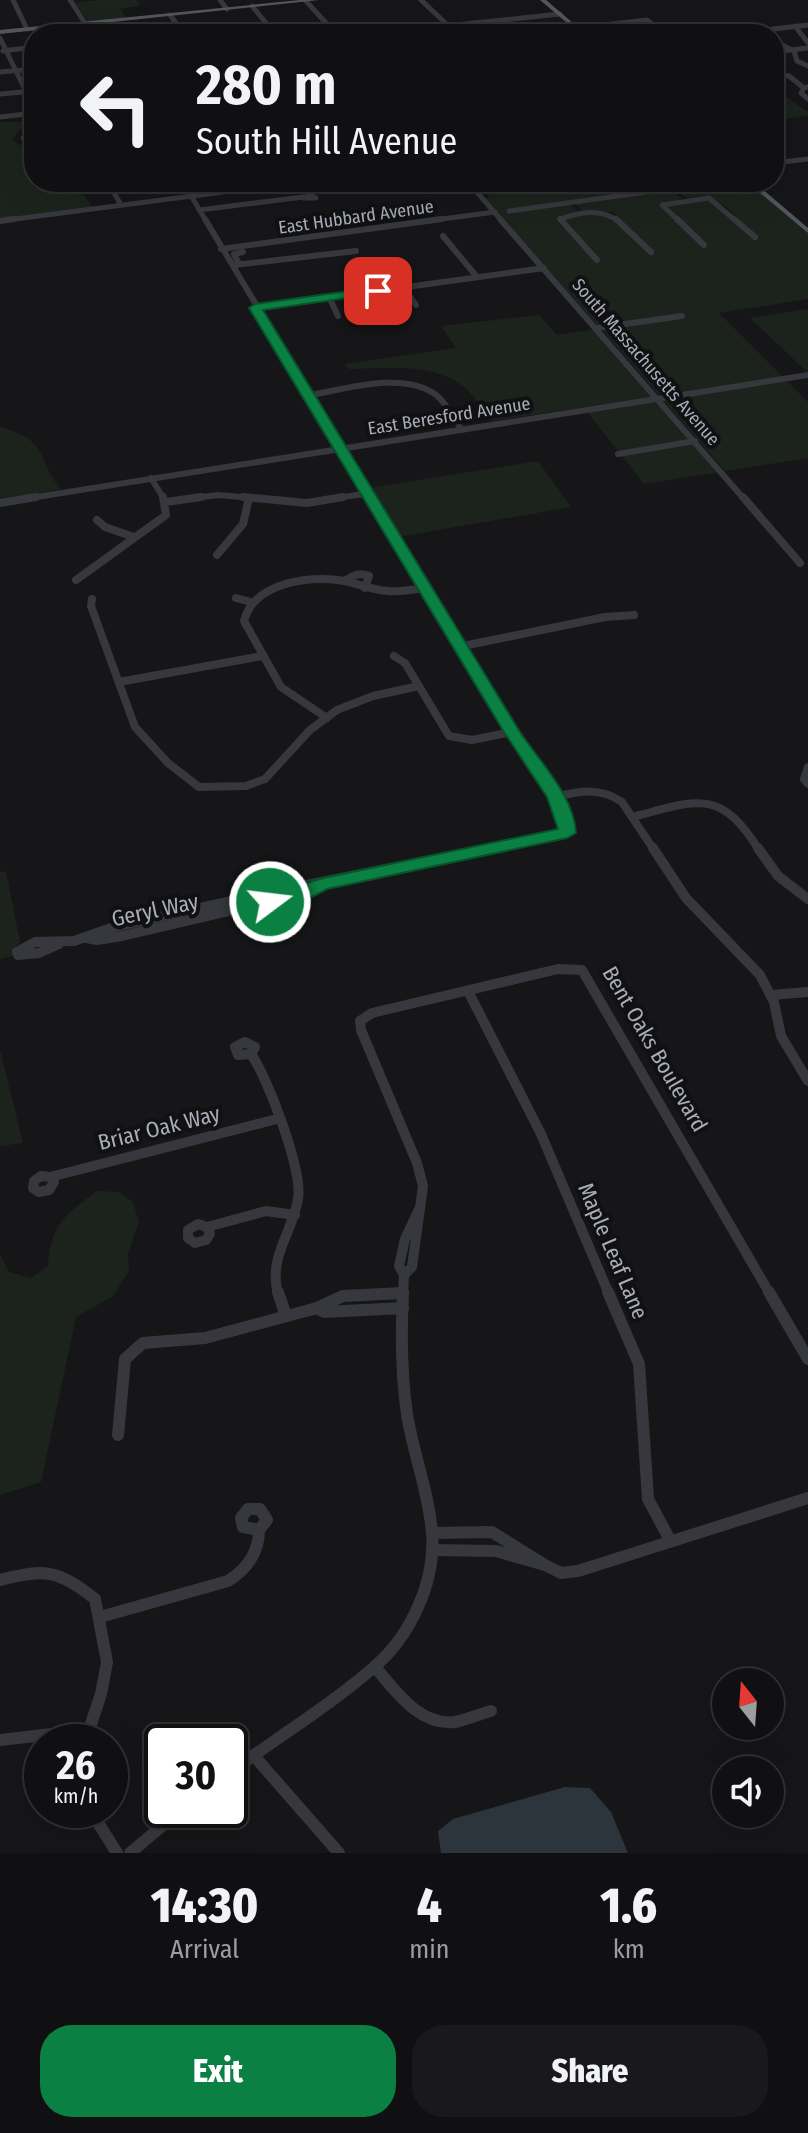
<!DOCTYPE html>
<style>
:root{--surface:#101012;--page:#19191b;--text:#f1f3f6;--muted:#9c9d9f;--line:#303032;--accent:#0b8043}
body{margin:0;font-family:"Fira Sans Condensed",sans-serif;background:var(--page);color:var(--text);height:100vh;display:flex;flex-direction:column;font-size:30px;white-space:nowrap}
*{box-sizing:border-box;margin:0}
p{font-size:26px;color:var(--muted)}
.icon{flex:none;width:44px;height:44px;fill:none;stroke:currentColor;stroke-width:2;stroke-linecap:round;stroke-linejoin:round}
.map{position:relative;height:1853px;overflow:hidden}
.panel{display:flex;flex-direction:column;background:var(--surface);flex:1}
.panel>*{flex:none}
.hud{position:absolute;left:24px;top:24px;width:760px;height:168px;border-radius:32px;box-shadow:0 8px 32px #0002,0 0 0 2px var(--line);background:#101012;color:var(--text);overflow:hidden}
.needle{width:52px;rotate:343deg}
.fabs{position:absolute;left:712px;top:1668px;display:grid;gap:16px}
.fabs a{display:grid;place-items:center;width:72px;height:72px;border-radius:50%;background:var(--surface);box-shadow:0 8px 32px #0002,0 0 0 2px var(--line);font-size:40px}
.speed{position:absolute;left:24px;top:1724px;display:flex;gap:16px;font-size:40px;font-weight:700;text-align:center}
.speed>*{display:grid;place-content:center;width:104px;height:104px;border-radius:50%;background:var(--surface);box-shadow:0 8px 32px #0002,0 0 0 2px var(--line);line-height:1}
.speed small{font-size:20px;font-weight:400}
.speed .limit{border:4px solid #111;border-radius:12px;background:#fff;color:#111}
.pin{position:absolute;display:grid;place-items:center;width:68px;height:68px;color:#fff;margin:-34px;border-radius:16px;box-shadow:0 4px 12px #0006}
.me{position:absolute;width:88px;margin:-44px;rotate:75deg;stroke-linejoin:round;filter:drop-shadow(0 0 6px #0008)}
.turn{display:flex;align-items:center;gap:28px;height:168px;padding:0 40px;font-size:36px}
.turn .icon{width:104px;height:104px;stroke-width:2.5}
.turn b{display:block;font-size:56px;line-height:68px}
.eta{display:flex;justify-content:space-evenly;align-items:center;height:136px;text-align:center}
.eta b{font-size:48px;font-weight:800;line-height:56px}
.action{display:flex;gap:16px;margin-top:auto;padding:16px 40px}
.action a{flex:1;height:92px;border-radius:32px;background:var(--accent);color:#fff;font-size:32px;font-weight:800;line-height:92px;text-align:center}
.action a+a{background:var(--page);color:var(--text)}
.map>svg:first-child{display:block}
.green{fill:#1c231d}
.water{fill:#2c353c}
.lines{fill:none;stroke-linecap:round;stroke-linejoin:round}
.minor-far4{stroke:#37383d;stroke-width:5}
.minor-far3{stroke:#37383d;stroke-width:6}
.minor-far2{stroke:#37383d;stroke-width:8}
.minor-far1{stroke:#37383d;stroke-width:10}
.minor{stroke:#37383d;stroke-width:12}
.major{fill:#53555c;fill-rule:evenodd}
.route{fill:#0b8043;stroke:#07532c;stroke-width:2}
.labels{text-anchor:middle;dominant-baseline:central;stroke-width:8;stroke-linejoin:round;paint-order:stroke}
.far-street-label{font-size:18px;fill:#a8adb8;stroke:#111113}
.street-label{font-size:22px;fill:#a8adb8;stroke:#111113}
</style>
<div class="map">
<svg width="808" height="1853" viewBox="0 0 808 1853">
<rect width="100%" height="100%" fill="#161618"/>
<g class="green">
<polygon points="99,0 137,0 140,6 120,9 127,18 89,22 75,3"/>
<polygon points="782,94 808,112 808,116 774,120 774,95"/>
<path d="M0,122H26L12,140L29,150L24,154L26,161L34,165V182C64,182 77,179 92,208L0,220Z"/>
<path d="M476,182H712L506,210L570,204L580,213L560,216L557,221L596,261L562,221L564,218L606,213L654,253L613,212H584L575,204L672,191L682,199L659,205L703,246L665,207L709,199L757,237C732,214 723,194 686,198L677,190L748,182L808,233V299L719,313L783,377L661,397L485,198L489,197Z"/>
<polygon points="808,309 808,372 807,372 750,318"/>
<path d="M539,315L557,335L595,329L654,397L491,421C482,410 474,395 464,387C434,362 385,368 349,369L344,364L456,348L441,326Z"/>
<polygon points="786,380 808,402 808,458 725,471 663,400"/>
<polygon points="658,401 691,439 619,452 587,412"/>
<path d="M0,427C51,441 35,458 61,489L0,500Z"/>
<polygon points="694,443 720,472 644,484 621,455"/>
<polygon points="538,461 571,507 398,537 369,488"/>
<polygon points="6,871 20,942 15,947 14,956 0,959 0,872"/>
<polygon points="0,1050 23,1143 0,1146"/>
<path d="M97,1191L119,1192L133,1202L139,1222L128,1253L129,1271L113,1296L76,1317L41,1482L0,1495V1255L9,1272L31,1278L48,1266C50,1225 66,1214 97,1191Z"/>
</g>
<polygon class="water" points="565,1787 590,1788 611,1812 628,1853 441,1853 438,1831 453,1819"/>
<g class="lines">
<g class="minor-far4">
<polyline points="13,0 27,29"/>
<polyline points="70,0 92,34"/>
<polyline points="220,0 227,9"/>
<polyline points="421,0 457,34"/>
<polyline points="306,1 336,34"/>
<polyline points="252,6 275,34"/>
<polyline points="170,15 184,34"/>
<polyline points="795,26 808,43"/>
<polyline points="577,28 647,20 664,34"/>
<polyline points="368,34 560,14"/>
<polyline points="559,34 580,32"/>
<polyline points="731,34 808,25"/>
<polyline points="0,38 34,108"/>
<polyline points="774,41 794,51 797,61 808,66"/>
<polyline points="3,51 34,47"/>
<polyline points="774,52 808,48"/>
<polyline points="0,72 34,69"/>
<polyline points="774,73 789,76 804,88 808,87"/>
<polyline points="804,88 801,93 808,99"/>
<polyline points="0,94 34,91"/>
<polyline points="0,117 34,113"/>
<polyline points="23,138 34,136"/>
<polyline points="774,163 808,159"/>
<polyline points="108,182 121,205"/>
<polyline points="183,182 206,221"/>
<polyline points="468,182 502,221"/>
<polygon points="310,195 316,198 303,198"/>
<polyline points="199,210 303,197"/>
<polyline points="509,211 719,182"/>
<polyline points="0,221 301,182"/>
<polyline points="427,221 495,212"/>
<path d="M562,221L560,219C581,212 599,208 619,221"/>
<polyline points="679,221 662,205 709,198 736,221"/>
</g>
<g class="minor-far3">
<polyline points="205,219 372,499"/>
<polyline points="500,219 744,499"/>
<polyline points="560,219 597,260"/>
<polyline points="616,219 651,252"/>
<polyline points="677,219 704,245"/>
<polyline points="734,219 755,237"/>
<polyline points="0,221 14,219"/>
<polyline points="443,236 477,277"/>
<polyline points="221,249 442,219"/>
<polyline points="239,264 234,254 243,252"/>
<polyline points="234,265 356,251"/>
<polyline points="403,287 416,305"/>
<polyline points="329,297 338,316"/>
<polyline points="255,308 544,268"/>
<polyline points="597,328 682,316"/>
<path d="M310,395C346,389 402,371 435,394C447,403 454,419 462,430"/>
<polyline points="618,454 695,441"/>
<polyline points="151,478 164,499"/>
<polyline points="24,499 808,375"/>
<polyline points="186,499 218,495 265,499"/>
<polyline points="331,499 370,493"/>
</g>
<g class="minor-far2">
<polyline points="243,497 307,503 343,497"/>
<path d="M371,497C416,572 460,648 506,722C528,759 560,789 567,833L480,850"/>
<polyline points="743,497 800,563"/>
<polyline points="166,502 201,497"/>
<polyline points="0,503 36,497"/>
<polyline points="97,520 105,527 134,537"/>
<polyline points="217,555 243,524 249,498"/>
<polyline points="76,580 166,515 163,497"/>
<path d="M345,581C353,575 359,572 369,576L365,588"/>
<polyline points="236,598 251,602"/>
<polyline points="92,599 91,606 135,727 168,763 199,787 246,786 265,779 310,730 337,710 373,696 419,686"/>
<polyline points="463,646 605,617 634,615"/>
<polyline points="394,656 405,663 449,736 472,740 512,732"/>
<polyline points="119,682 262,656"/>
<path d="M327,718L281,687L244,621C254,582 310,575 345,581C359,584 373,590 388,591C400,592 412,590 425,588"/>
<polyline points="808,767 804,779 808,784"/>
<path d="M556,797C580,791 600,787 622,802L654,850"/>
<path d="M632,817C696,801 719,786 759,850"/>
</g>
<g class="minor-far1">
<polyline points="653,848 686,898 760,975 774,1002 781,1036 808,1081"/>
<polyline points="758,848 778,876 808,899"/>
<polyline points="87,938 97,940 122,936 306,893 317,887"/>
<polyline points="59,944 39,953 18,955 17,952 35,942 74,941 114,927 277,891 490,848"/>
<polyline points="468,991 541,1134 609,1294"/>
<polyline points="771,995 808,992"/>
<polygon points="245,1042 255,1047 251,1054 238,1055 235,1047"/>
<path d="M251,1054C268,1078 303,1171 298,1199C292,1234 268,1257 278,1294"/>
<polygon points="41,1176 50,1177 54,1182 49,1190 39,1192 33,1188 34,1181"/>
<polyline points="50,1177 277,1119"/>
<polyline points="419,1209 405,1239 399,1266 404,1275 412,1267 423,1186 417,1163 361,1030 360,1021 372,1013 558,969 582,970 770,1294"/>
<polygon points="198,1224 207,1227 210,1234 206,1240 195,1243 188,1238 188,1230"/>
<polyline points="207,1227 266,1211 295,1215"/>
<polyline points="385,1294 403,1293"/>
<polyline points="403,1294 404,1275"/>
</g>
<g class="minor">
<polyline points="278,1292 286,1316"/>
<polyline points="608,1292 639,1364 648,1499 670,1540"/>
<polyline points="769,1292 808,1359"/>
<polyline points="403,1293 343,1296 317,1308 324,1312 403,1308"/>
<polyline points="118,1435 125,1359 143,1343 205,1338 317,1308"/>
<polygon points="248,1509 260,1509 267,1520 259,1530 243,1527 241,1518"/>
<polyline points="432,1533 492,1532 545,1565 496,1551 432,1550"/>
<polyline points="545,1565 561,1573 578,1571 808,1498"/>
<path d="M0,1580C44,1568 59,1570 95,1599L107,1662L101,1694L85,1742"/>
<path d="M100,1617L228,1581C247,1569 259,1552 259,1530"/>
<path d="M375,1667C395,1690 419,1726 455,1722C467,1720 479,1714 491,1711"/>
<polyline points="0,1740 52,1734 85,1740"/>
<polyline points="255,1757 339,1853"/>
<path d="M230,1772C277,1738 329,1706 373,1668C410,1637 436,1582 432,1533C429,1493 413,1453 407,1414C401,1374 401,1332 403,1292"/>
<polyline points="90,1810 117,1853"/>
<polyline points="130,1853 181,1810"/>
</g>
<g class="major">
<polygon points="300,0 319,0 0,34 0,30"/>
<polygon points="540,0 546,0 586,34 580,34"/>
<polygon points="747,182 754,182 808,228 808,233"/>
</g>
</g>
<path class="route" d="M378,287L382,288V293L263,310L520,732C540,762 574,796 576,833L567,838L327,889L312,897L270,908L261,902L263,897L323,878L558,829L547,797L504,732L249,308L255,304Z"/>
<g class="labels">
<g class="far-street-label">
<text transform="translate(356 217) rotate(-8)">East Hubbard Avenue</text>
<text transform="translate(646 362) rotate(49)">South Massachusetts Avenue</text>
<text transform="translate(449 416) rotate(-9)">East Beresford Avenue</text>
</g>
<g class="street-label">
<text transform="translate(155 910) rotate(-12)">Geryl Way</text>
<text transform="translate(655 1049) rotate(60)">Bent Oaks Boulevard</text>
<text transform="translate(159 1128) rotate(-14)">Briar Oak Way</text>
<text transform="translate(613 1251) rotate(67)">Maple Leaf Lane</text>
</g>
</g>
</svg>
<div class="fabs">
<a><svg class="needle" viewBox="-14 -14 28 28"><path d="M0-13l5 13h-10z" fill="#e53935"/><path d="M0 13l5-13h-10z" fill="#9c9d9f"/></svg></a>
<a><svg class="icon" aria-label="sound" viewBox="0 0 24 24"><path d="M4 9h4l5-4v14l-5-4H4zM17 9q2 3 0 6"/></svg></a>
</div>
<div class="speed"><div>26<small>km/h</small></div><div class="limit">30</div></div>
<div class="pin" style="left:378px;top:291px;background:#d93025"><svg class="icon" aria-label="arrive" viewBox="0 0 24 24"><path d="M6 21V4h12l-3 4 3 4H6"/></svg></div>
<svg class="me" style="left:270px;top:902px" viewBox="-20 -20 40 40"><circle r="17" fill="#0b8043" stroke="#fff" stroke-width="3"/><path d="M0-11L8 9 0 5-8 9z" fill="#fff"/></svg>
<div class="hud">
<div class="turn"><svg class="icon" aria-label="left" viewBox="0 0 24 24"><path d="M17 20v-9H6M10 6l-5 5 5 5"/></svg><div><b>280 m</b>South Hill Avenue</div></div>
</div>
</div>
<section class="panel">
<div class="eta">
<div><b>14:30</b><p>Arrival</p></div>
<div><b>4</b><p>min</p></div>
<div><b>1.6</b><p>km</p></div>
</div>
<div class="action"><a>Exit</a><a>Share</a></div>
</section>
